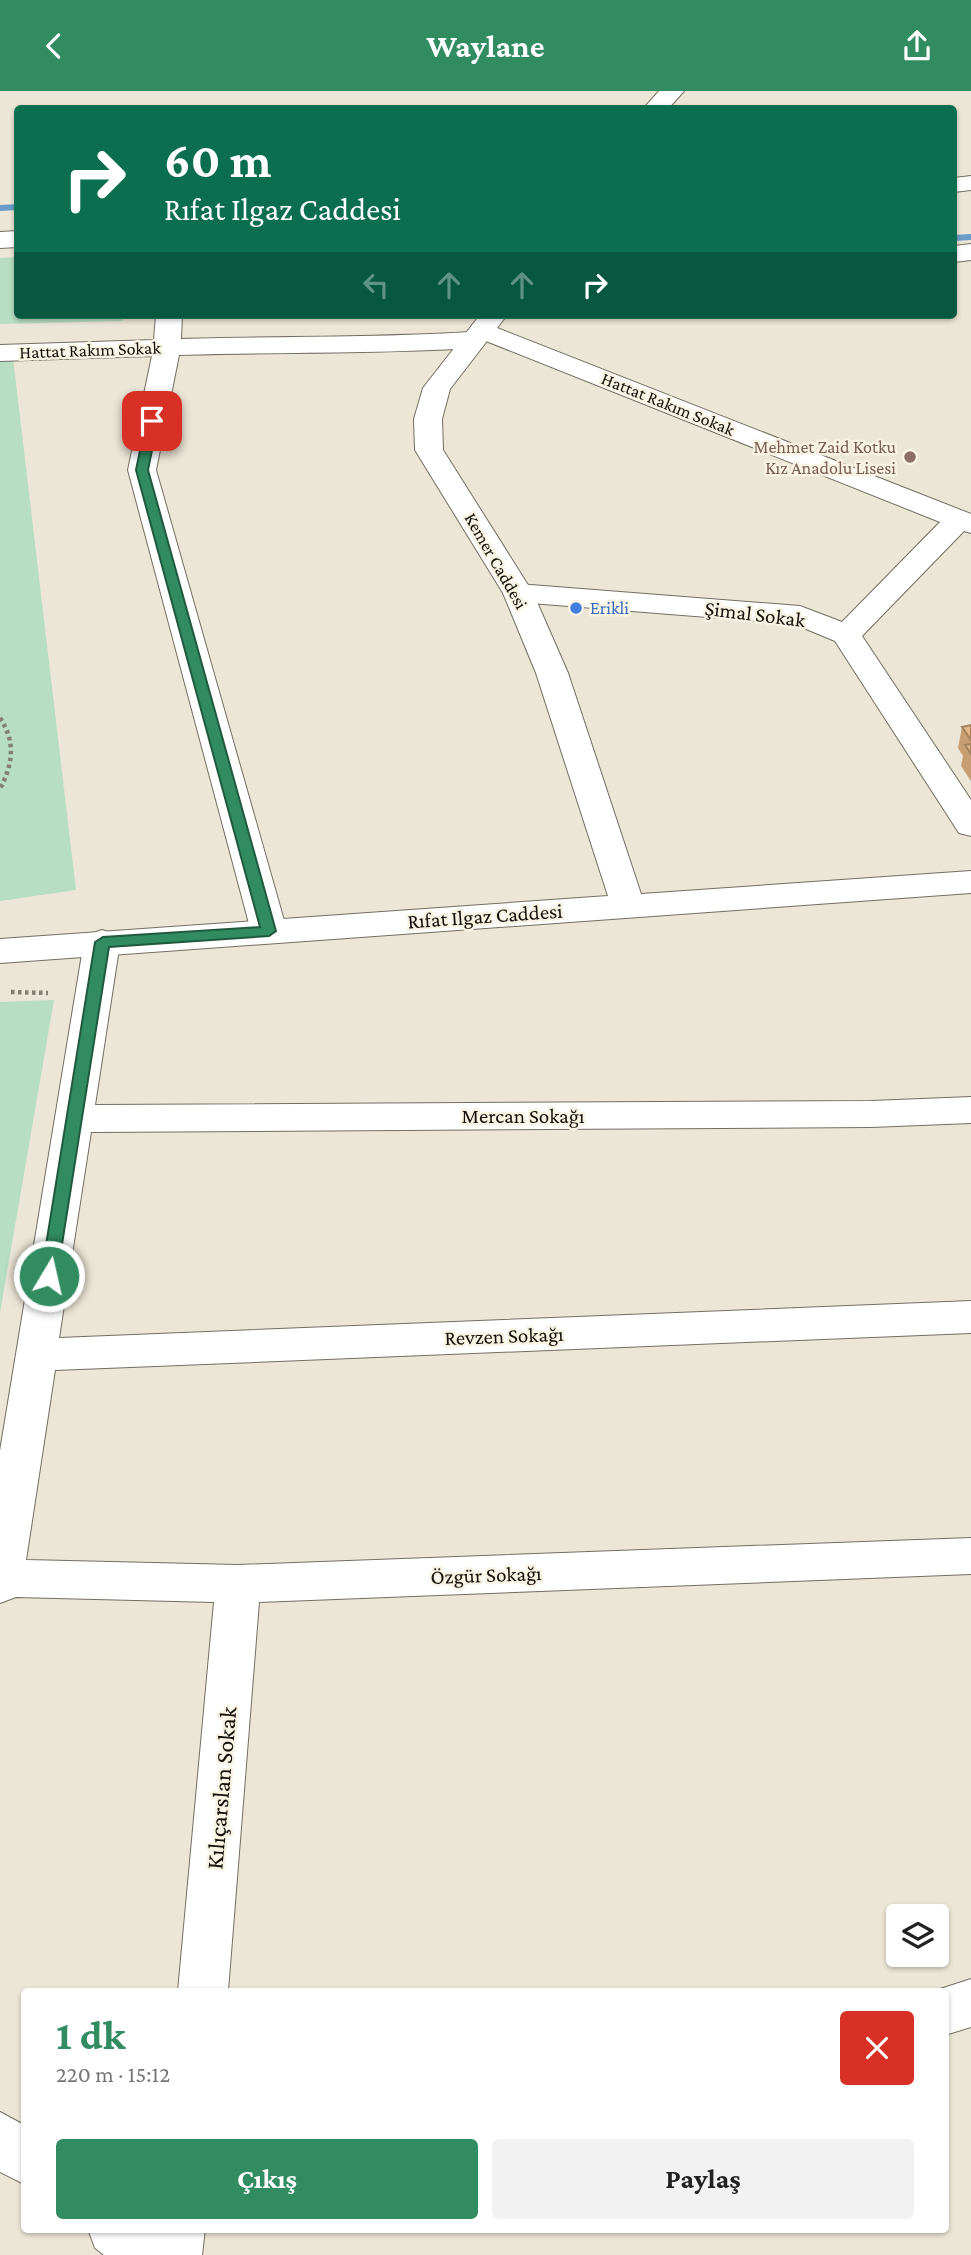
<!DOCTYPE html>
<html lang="tr">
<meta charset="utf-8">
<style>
:root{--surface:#fff;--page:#f2f2f2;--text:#222;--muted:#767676;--accent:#318c62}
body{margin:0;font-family:"Crimson Pro",serif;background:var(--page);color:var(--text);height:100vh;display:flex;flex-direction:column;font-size:26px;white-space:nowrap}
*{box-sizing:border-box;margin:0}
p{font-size:23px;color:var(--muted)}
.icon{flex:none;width:38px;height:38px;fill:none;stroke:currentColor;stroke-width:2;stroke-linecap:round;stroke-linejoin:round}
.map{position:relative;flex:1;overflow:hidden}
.details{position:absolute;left:21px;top:1897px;width:928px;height:245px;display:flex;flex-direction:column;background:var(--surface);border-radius:7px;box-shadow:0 2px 5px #0004}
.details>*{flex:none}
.top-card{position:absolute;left:14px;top:14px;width:943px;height:214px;border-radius:7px;box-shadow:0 2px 5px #0004;background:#0b6e4f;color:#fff;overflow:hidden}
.controls{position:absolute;left:886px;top:1813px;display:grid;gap:14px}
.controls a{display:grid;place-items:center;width:63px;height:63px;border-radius:7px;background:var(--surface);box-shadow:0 2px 5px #0004;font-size:35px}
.pin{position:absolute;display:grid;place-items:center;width:60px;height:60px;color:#fff;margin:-30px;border-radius:14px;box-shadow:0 4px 10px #0006}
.me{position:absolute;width:77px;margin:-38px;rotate:9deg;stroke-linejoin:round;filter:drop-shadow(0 0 5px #0008)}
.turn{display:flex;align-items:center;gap:24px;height:147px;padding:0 35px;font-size:32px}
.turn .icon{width:91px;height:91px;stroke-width:2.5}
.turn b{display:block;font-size:49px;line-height:60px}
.lanes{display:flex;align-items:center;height:66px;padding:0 35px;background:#0003;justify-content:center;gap:35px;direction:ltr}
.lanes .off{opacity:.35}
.round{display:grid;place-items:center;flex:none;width:74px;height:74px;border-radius:7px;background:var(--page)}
.overview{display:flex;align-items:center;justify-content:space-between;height:119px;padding:0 35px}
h1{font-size:42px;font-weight:700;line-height:52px;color:var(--accent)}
.action{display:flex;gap:14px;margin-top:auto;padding:14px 35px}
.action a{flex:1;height:80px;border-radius:7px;background:var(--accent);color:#fff;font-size:28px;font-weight:700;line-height:80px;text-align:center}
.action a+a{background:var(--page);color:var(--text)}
header{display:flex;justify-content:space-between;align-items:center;height:91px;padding:0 35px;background:var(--accent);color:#fff;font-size:32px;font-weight:700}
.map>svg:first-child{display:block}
.green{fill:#b7ddc2}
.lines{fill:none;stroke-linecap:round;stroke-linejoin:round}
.stream{fill:#699cc9;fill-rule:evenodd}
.street-casing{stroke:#736e60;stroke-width:2}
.secondary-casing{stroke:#736e60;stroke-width:2}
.path{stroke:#837f75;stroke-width:4.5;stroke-dasharray:3.5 3.5;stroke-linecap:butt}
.street{fill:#fff;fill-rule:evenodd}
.secondary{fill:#fff;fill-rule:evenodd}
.wall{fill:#c79e72}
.building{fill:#e7b885;stroke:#a2815d;stroke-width:2}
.route{fill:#318c62;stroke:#205b40;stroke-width:2}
.education-dot{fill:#8d6e63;stroke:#f9f3e3;stroke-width:2.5}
.shop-dot{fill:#3f7fe0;stroke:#f9f3e3;stroke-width:2.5}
.labels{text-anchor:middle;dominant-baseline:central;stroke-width:5;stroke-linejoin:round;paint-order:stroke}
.far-street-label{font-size:18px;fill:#12100b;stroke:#f9f3e3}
.far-education-label{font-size:18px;fill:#785e54;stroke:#f9f3e3;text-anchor:end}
.far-shop-label{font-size:18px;fill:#366cbe;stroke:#f9f3e3;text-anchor:start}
.street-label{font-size:21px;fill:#12100b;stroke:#f9f3e3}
.near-street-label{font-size:24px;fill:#12100b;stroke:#f9f3e3}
</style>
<header><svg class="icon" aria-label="back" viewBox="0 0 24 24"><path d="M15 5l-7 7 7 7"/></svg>Waylane<svg class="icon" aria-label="share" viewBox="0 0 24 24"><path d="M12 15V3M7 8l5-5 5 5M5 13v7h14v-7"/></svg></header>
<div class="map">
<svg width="971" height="2164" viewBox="0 0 971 2164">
<rect width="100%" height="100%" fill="#ece6d6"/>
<g class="green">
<polygon points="17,166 18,224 123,224 123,230 0,233 0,167"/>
<polygon points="13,267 76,799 0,810 0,268"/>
<polygon points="54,909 0,1222 0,911"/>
</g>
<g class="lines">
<g class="stream">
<polygon points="18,113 18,119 0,120 0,114"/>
<polygon points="971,143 971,149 954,150 954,144"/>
</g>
<defs>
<g id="street">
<polygon points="971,85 971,99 954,101 954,87"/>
<path d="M156,224H182L181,248C277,245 374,247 470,241L473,233L482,231L971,423V442L964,440L862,545L971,709V745L959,742L835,550L794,533L518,511L507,508L503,502L507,496L518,493L800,515L842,531L940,431L486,250L482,255L473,257C375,263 277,261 179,264L156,379L287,840L281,848L269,852L257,848L251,840L128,379L152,265L0,270V254L154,249Z"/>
<polygon points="102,839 114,843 120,851 95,1014 871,1010 971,1006 971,1032 871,1036 91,1041 59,1247 971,1210 971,1242 55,1279 26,1469 238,1474 971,1447 971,1483 259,1511 228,1900 178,1900 214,1511 16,1506 0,1512 0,1360 84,851 90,843"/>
<polygon points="971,1888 971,1936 945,1944 945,1900 934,1900"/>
<polygon points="0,2021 24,2034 24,2093 0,2081"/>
<polygon points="88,2138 205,2138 202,2164 104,2164 95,2157"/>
</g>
<g id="secondary">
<polygon points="659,0 684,0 668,18 643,18"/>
<polygon points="18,140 18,156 0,157 0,141"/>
<polygon points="971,153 971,169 954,171 954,155"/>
<polygon points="480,224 507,224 450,298 442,328 443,359 533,502 568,582 641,803 971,780 971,802 0,872 0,848 608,805 536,582 503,502 415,359 414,328 423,297"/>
</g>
</defs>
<use href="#street" class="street-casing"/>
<use href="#secondary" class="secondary-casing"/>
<g class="path">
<path d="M0,627C16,651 13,673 0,698"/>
<polyline points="11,901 48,902"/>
</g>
<use href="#street" class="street"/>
<use href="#secondary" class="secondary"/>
</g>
<polygon class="wall" points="971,634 971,690 961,675 963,665 958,657 962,636"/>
<g class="building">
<polygon points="971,634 971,649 962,636"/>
<polygon points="971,653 971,663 965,654"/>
</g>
<polygon class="route" points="152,327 158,330 148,379 276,840 269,845 109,856 57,1185 49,1191 41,1185 95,851 103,846 260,836 136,379 146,330"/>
<circle class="education-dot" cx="910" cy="366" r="7"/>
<circle class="shop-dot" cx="576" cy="517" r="7"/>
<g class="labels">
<g class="far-street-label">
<text transform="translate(90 259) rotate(-2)">Hattat Rakım Sokak</text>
<text transform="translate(668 313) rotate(22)">Hattat Rakım Sokak</text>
<text transform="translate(496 470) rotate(60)">Kemer Caddesi</text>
</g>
<g class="far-education-label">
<text x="896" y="356">Mehmet Zaid Kotku<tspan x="896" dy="21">Kız Anadolu Lisesi</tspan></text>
</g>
<g class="far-shop-label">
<text x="590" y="517">Erikli</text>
</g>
<g class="street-label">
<text transform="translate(755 523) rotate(7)">Şimal Sokak</text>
<text transform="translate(485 825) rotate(-4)">Rıfat Ilgaz Caddesi</text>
<text x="523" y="1025">Mercan Sokağı</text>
<text transform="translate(504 1245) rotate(-2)">Revzen Sokağı</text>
<text transform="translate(486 1484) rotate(-2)">Özgür Sokağı</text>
</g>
<g class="near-street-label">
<text transform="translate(221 1697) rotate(-85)">Kılıçarslan Sokak</text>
</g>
</g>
</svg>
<div class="controls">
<a><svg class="icon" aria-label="layers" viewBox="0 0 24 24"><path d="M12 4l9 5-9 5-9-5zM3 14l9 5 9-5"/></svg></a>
</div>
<div class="pin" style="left:152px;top:330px;background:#d93025"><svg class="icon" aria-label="arrive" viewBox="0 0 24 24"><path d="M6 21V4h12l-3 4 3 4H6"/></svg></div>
<svg class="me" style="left:49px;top:1185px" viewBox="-20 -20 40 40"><circle r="17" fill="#318c62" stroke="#fff" stroke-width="3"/><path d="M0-11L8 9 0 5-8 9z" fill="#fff"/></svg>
<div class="top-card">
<div class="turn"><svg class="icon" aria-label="right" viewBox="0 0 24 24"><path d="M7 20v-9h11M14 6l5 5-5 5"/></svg><div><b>60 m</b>Rıfat Ilgaz Caddesi</div></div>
<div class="lanes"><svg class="icon off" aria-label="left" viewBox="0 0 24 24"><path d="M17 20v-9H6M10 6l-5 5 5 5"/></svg><svg class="icon off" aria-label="ahead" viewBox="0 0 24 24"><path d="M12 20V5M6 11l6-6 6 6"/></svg><svg class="icon off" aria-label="ahead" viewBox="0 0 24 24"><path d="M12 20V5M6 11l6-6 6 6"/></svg><svg class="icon" aria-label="right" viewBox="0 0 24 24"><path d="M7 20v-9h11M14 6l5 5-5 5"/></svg></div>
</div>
<section class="details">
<div class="overview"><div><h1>1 dk</h1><p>220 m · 15:12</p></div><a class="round" style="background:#d93025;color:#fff"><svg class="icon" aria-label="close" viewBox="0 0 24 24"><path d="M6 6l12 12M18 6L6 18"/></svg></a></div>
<div class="action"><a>Çıkış</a><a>Paylaş</a></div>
</section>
</div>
